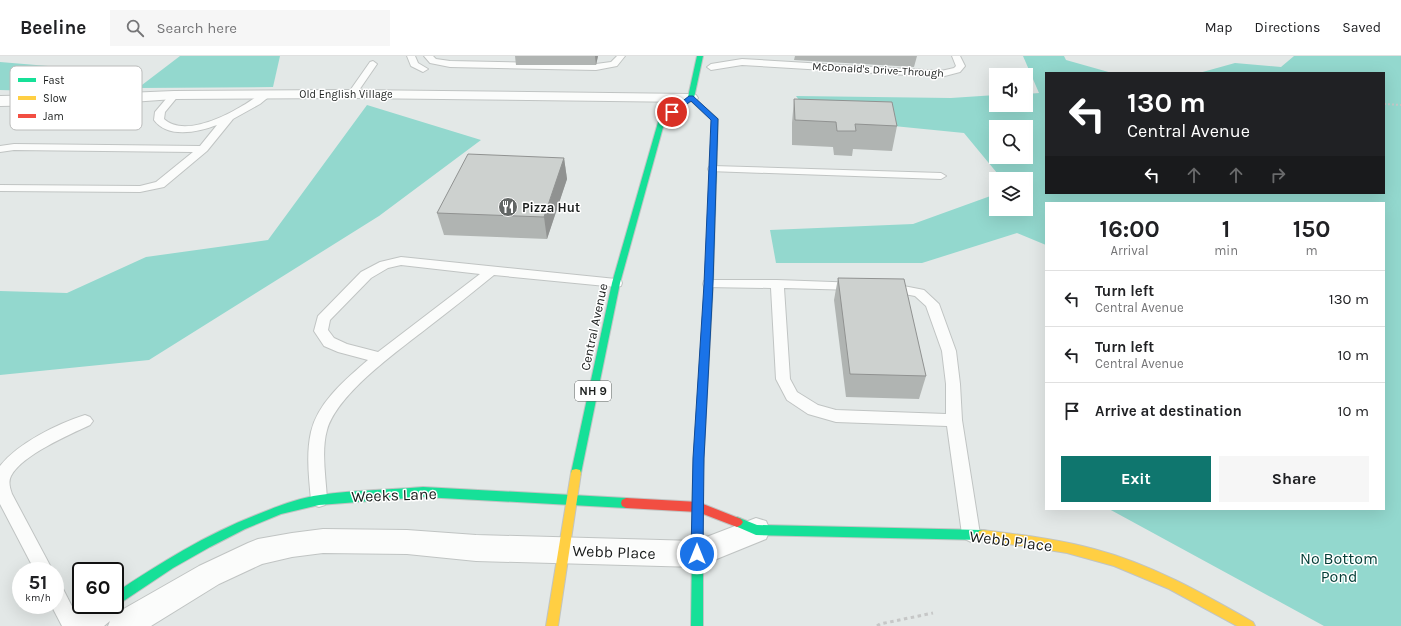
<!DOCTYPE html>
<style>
:root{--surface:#fff;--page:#f6f6f6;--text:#202124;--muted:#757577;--line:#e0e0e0;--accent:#0f766e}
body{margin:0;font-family:Karla,sans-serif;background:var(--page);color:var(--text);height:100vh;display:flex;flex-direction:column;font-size:15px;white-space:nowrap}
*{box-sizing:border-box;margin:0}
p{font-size:13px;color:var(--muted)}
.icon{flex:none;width:22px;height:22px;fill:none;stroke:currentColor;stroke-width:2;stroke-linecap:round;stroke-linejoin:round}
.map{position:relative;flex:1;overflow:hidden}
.sheet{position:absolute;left:1045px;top:146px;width:340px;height:308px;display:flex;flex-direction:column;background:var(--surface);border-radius:0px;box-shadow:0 4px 16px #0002}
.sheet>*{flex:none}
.banner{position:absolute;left:1045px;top:16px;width:340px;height:122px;border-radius:0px;box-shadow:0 4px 16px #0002;background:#202124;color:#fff;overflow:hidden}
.fabs{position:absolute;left:989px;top:12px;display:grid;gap:8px}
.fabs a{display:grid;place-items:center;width:44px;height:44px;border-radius:0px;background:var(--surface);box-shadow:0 4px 16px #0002;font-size:20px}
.speed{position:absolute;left:12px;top:506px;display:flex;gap:8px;font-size:20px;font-weight:700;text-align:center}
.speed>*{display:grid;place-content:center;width:52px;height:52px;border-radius:50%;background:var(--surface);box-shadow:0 4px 16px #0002;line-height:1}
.speed small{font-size:10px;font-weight:400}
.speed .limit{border:2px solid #111;border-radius:6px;background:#fff;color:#111}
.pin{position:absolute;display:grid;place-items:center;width:34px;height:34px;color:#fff;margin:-17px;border:2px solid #fff;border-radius:50%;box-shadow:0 1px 4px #0007}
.me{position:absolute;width:44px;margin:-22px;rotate:0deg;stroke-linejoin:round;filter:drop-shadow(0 0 3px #0008)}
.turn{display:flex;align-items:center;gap:14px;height:84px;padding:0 16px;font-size:18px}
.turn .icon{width:52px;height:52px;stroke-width:2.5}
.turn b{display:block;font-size:28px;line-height:34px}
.lanes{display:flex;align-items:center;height:38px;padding:0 16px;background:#0003;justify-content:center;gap:20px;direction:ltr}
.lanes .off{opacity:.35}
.eta{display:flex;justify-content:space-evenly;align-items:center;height:68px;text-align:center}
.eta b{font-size:24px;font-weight:700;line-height:28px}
.primary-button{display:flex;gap:8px;margin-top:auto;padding:8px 16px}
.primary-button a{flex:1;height:46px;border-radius:0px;background:var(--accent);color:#fff;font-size:16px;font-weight:700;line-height:46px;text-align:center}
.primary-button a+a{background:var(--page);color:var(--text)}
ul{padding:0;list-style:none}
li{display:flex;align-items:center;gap:12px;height:56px;padding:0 16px;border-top:1px solid var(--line)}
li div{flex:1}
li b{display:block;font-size:15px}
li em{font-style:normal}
header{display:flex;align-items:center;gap:24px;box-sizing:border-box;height:56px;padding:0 20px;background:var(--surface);border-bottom:1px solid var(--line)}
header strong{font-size:19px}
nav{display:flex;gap:22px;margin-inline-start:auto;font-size:14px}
.search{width:280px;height:36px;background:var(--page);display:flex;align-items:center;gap:10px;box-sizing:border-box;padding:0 14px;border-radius:0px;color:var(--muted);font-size:15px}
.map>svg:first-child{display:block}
.forest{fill:#93d8ce;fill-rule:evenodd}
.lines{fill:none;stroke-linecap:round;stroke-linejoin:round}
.lane-casing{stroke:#c0c4c3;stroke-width:2}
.street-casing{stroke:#c0c4c3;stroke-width:2}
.fast-casing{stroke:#c0c4c3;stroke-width:2}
.slow-casing{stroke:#c0c4c3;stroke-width:2}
.jam-casing{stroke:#c0c4c3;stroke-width:2}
.path-far1{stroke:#c6c7c7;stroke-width:2;stroke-dasharray:2 2;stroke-linecap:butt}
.path{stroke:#c6c7c7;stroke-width:3;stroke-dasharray:3.5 3.5;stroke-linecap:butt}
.lane{fill:#fbfcfb;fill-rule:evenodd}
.street{fill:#fbfcfb;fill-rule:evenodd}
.fast{fill:#16e098;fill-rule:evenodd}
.slow{fill:#ffcf43;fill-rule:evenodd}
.jam{fill:#f24e42;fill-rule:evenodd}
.wall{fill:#b0b4b2}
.shaded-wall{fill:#909291}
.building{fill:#cdd1cf;stroke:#909291}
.route{fill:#1a73e8;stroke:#114b97}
.labels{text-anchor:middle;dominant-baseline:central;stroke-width:3;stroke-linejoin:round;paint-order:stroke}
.far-street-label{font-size:11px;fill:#1b1e1d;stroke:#fff}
.shield{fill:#fff;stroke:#5f6261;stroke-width:1}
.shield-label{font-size:12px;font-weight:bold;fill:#1b1e1d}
.poi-label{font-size:13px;font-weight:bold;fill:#1b1e1d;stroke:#fff;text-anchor:start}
.street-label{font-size:13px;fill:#1b1e1d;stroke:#fff}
.near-street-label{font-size:16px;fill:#1b1e1d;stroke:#fff}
.near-park-label{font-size:16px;fill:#043d36;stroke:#fff}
.key{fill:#fff;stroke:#bbbcbb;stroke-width:1}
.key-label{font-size:11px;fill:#1b1e1d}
</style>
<header>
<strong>Beeline</strong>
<div class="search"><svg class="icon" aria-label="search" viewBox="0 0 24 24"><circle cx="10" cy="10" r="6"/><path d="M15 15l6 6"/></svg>Search here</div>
<nav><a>Map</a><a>Directions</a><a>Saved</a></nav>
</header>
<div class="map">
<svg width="1401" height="570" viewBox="0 0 1401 570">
<rect width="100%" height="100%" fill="#e3e8e7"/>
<g class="forest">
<polygon points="180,0 280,0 273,31 138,32"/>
<path d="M1023,0H1064L1066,4L1112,17H1046V137H1384V17H1199L1235,7L1281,11L1294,0H1401V570H1324L1109,453H1384V147H1046V189L1017,177L922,207H776L770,174L913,168L996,138V153H1026V123H1002L964,77L813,62L796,40L951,42L996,39V49H1026V38L1039,37ZM996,71H1026V101H996Z"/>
<polygon points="0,6 96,14 72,36 0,34"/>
<polygon points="367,49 481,84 379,160 149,304 0,319 0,235 67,237 146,201 268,184"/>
</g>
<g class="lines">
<defs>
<g id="lane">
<polygon points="407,0 415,0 418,7 428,13 423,16 411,10"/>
<polygon points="424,0 433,0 436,3 450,5 596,8 611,6 617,0 625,0 617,10 596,14 450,11 430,7"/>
<polygon points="952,0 960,0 965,10 960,16 941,21 742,9 711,14 707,11 711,8 742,3 941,15 954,12 956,10"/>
<polygon points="373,5 377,8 355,40 349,40 347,38 349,36 370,6"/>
<path d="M174,36L179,39L165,56L164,63C183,81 224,61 242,50C250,46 261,35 269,37L271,39L260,48L233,63L207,95L164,131L140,136L0,135V129L140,130L156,126L193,96L14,94L0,96V90L14,88L200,90L217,69C198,76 168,83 154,64L155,56L171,37Z"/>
<polygon points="713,110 941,117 946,120 941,123 709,115 708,113 709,111"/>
<path d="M401,201L616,223L621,224L622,227L621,230L616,231L494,219C473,236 452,253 431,269C401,293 338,336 327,374C321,395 326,422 327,444L325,449L319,451L313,449L311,444C309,422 306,398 311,376C318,346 346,323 368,304L338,296L324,290L314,275L318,260L361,216L380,206ZM401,209L480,218L378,296L347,288L334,282L328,274L330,264L371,222L388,212Z"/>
<polygon points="709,224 777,224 860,227 861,230 860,233 855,234 784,232 790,323 797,336 818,349 836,354 946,358 946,328 942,295 926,250 915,240 883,234 881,231 883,228 888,227 919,233 924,234 939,248 956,295 960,328 962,364 980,478 977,483 971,486 965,483 962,478 947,370 836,366 808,358 787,344 776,323 771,232 704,231 703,228 704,225"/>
<path d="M85,359L90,361L93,365L90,369C69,379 22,399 11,420C8,426 10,432 12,438L53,515H35L0,448V410C18,387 57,368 85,359Z"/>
<polygon points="55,528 62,531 82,570 62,570 51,549 55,549"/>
</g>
<g id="street">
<polygon points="352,34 691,38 696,39 698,42 696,45 691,46 352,42 174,43 103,48 0,50 0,40 103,38 174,35"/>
<path d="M756,462L766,465L770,474L766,483L697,511L476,505L407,498L323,497L292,501L262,508L219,528L151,570H108L110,565L104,570H64C75,544 91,549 115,549V538L118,539L123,549L120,555L199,510L248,487L258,483L292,477L323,473L407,474L476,479L696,485Z"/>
</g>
<g id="fast">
<polygon points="697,0 703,0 694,42 718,63 713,228 703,414 703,570 691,570 693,414 705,228 712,64 691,45 665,64 620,227 581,417 580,420 576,421 572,420 571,417 612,227 659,63 688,41"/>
<path d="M423,431L626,442L630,444L631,447L630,450L626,452L423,441L319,449L281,458L245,473L210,491L173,512L119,548L115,550L113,549H115V537C160,507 205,479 256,459C276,451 298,442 320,439C354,434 389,434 423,431Z"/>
<polygon points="737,461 757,469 983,474 987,475 989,479 987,483 983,484 756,479 733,469 731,466 733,463"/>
</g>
<g id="slow">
<polygon points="576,413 580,414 581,417 558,570 546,570 571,417 572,414"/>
<path d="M983,474C1020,479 1058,483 1094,493C1151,508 1202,537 1253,566L1255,570H1237L1169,533L1114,510L1067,497L983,484L979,483L977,479L979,475Z"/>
</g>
<polygon id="jam" points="626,442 698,446 741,463 743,466 741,469 737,471 698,456 626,452 622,450 621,447 622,444"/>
</defs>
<use href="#lane" class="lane-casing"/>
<use href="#street" class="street-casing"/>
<use href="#fast" class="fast-casing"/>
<use href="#slow" class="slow-casing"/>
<use href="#jam" class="jam-casing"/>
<polyline class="path-far1" points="1384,48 1401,49"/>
<polyline class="path" points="877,570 880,568 933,557"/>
<use href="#lane" class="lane"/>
<use href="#street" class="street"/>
<use href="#fast" class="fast"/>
<use href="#slow" class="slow"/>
<use href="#jam" class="jam"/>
</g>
<g class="wall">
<polygon points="515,0 598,0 596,9 516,9"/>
<polygon points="795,0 917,0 914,11 794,4"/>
<polygon points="794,43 897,70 892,95 853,93 852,100 834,99 833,91 792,89 792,67"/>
<polygon points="564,102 567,123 547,183 444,179 437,157"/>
<polygon points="838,222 926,320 919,343 846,341 834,244"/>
</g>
<g class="shaded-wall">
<polygon points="595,0 598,0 596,9"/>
<polygon points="564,102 567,123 547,183 544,161"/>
</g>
<g class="building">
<polygon points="794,43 892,46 897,70 855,68 856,75 837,75 836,66 795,64"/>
<polygon points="468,98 564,102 544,161 437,157"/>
<polygon points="838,222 904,223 926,320 850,318"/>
</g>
<polygon class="route" points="689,40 693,40 718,63 713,228 704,402 703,498 701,502 697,504 693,502 691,498 693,402 704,228 711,64 691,45 674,57 670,57 670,55"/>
<defs>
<symbol id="restaurant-disc" viewBox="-11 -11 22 22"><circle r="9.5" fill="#616564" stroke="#fff"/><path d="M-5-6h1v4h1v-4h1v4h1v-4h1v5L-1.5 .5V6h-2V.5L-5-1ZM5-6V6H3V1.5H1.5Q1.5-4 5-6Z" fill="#fff"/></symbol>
</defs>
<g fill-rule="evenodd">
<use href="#restaurant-disc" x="497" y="140" width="22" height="22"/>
</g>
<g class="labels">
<g class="far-street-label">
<text transform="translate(878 14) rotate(3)">McDonald's Drive-Through</text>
<text x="346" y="38">Old English Village</text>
</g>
<rect class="shield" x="575" y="325" width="36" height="20" rx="3"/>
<g class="shield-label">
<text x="593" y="335">NH 9</text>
</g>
<g class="poi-label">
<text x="522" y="151">Pizza Hut</text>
</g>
<g class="street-label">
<text transform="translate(594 271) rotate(-78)">Central Avenue</text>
</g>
<g class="near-street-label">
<text transform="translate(394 439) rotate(-2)">Weeks Lane</text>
<text transform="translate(1011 485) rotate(7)">Webb Place</text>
<text transform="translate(614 496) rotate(2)">Webb Place</text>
</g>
<g class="near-park-label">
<text x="1339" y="502">No Bottom<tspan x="1339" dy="18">Pond</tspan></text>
</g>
</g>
<rect x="10" y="10" width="132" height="64" rx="6" class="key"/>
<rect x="18" y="22" width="18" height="4" fill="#16e098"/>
<rect x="18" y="40" width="18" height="4" fill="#ffcf43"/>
<rect x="18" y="58" width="18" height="4" fill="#f24e42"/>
<g class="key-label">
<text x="43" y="28">Fast</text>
<text x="43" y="46">Slow</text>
<text x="43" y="64">Jam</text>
</g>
</svg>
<div class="fabs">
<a><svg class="icon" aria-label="sound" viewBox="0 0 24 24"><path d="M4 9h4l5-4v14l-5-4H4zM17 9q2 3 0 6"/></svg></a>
<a><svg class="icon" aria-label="search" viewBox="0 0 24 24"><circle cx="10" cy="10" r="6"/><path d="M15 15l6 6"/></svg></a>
<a><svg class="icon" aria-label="layers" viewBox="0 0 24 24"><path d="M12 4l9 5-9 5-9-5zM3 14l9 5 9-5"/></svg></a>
</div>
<div class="speed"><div>51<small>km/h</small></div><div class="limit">60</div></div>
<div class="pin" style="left:672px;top:56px;background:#d93025"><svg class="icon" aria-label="arrive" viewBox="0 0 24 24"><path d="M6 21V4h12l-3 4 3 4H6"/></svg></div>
<svg class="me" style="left:697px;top:498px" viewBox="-20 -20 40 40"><circle r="17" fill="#1a73e8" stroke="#fff" stroke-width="3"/><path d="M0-11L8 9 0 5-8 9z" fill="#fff"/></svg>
<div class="banner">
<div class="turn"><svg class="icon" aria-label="left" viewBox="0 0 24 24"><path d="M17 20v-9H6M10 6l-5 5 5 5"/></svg><div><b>130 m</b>Central Avenue</div></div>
<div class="lanes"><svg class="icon" aria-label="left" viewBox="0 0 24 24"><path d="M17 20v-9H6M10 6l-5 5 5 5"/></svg><svg class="icon off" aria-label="ahead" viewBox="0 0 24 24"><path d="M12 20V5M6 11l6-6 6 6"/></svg><svg class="icon off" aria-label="ahead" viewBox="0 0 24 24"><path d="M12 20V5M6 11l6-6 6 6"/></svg><svg class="icon off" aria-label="right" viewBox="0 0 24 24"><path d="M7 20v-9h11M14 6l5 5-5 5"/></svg></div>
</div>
<section class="sheet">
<div class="eta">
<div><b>16:00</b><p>Arrival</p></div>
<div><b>1</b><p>min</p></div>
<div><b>150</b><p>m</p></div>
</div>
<ul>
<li><svg class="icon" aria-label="left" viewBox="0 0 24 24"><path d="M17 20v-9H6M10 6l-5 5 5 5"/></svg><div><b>Turn left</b><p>Central Avenue</p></div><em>130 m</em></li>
<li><svg class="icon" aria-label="left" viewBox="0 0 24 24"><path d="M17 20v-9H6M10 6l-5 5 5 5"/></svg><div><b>Turn left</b><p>Central Avenue</p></div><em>10 m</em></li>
<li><svg class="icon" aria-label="arrive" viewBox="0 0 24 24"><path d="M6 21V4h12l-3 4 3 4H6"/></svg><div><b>Arrive at destination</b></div><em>10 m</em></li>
</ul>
<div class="primary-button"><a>Exit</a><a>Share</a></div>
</section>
</div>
